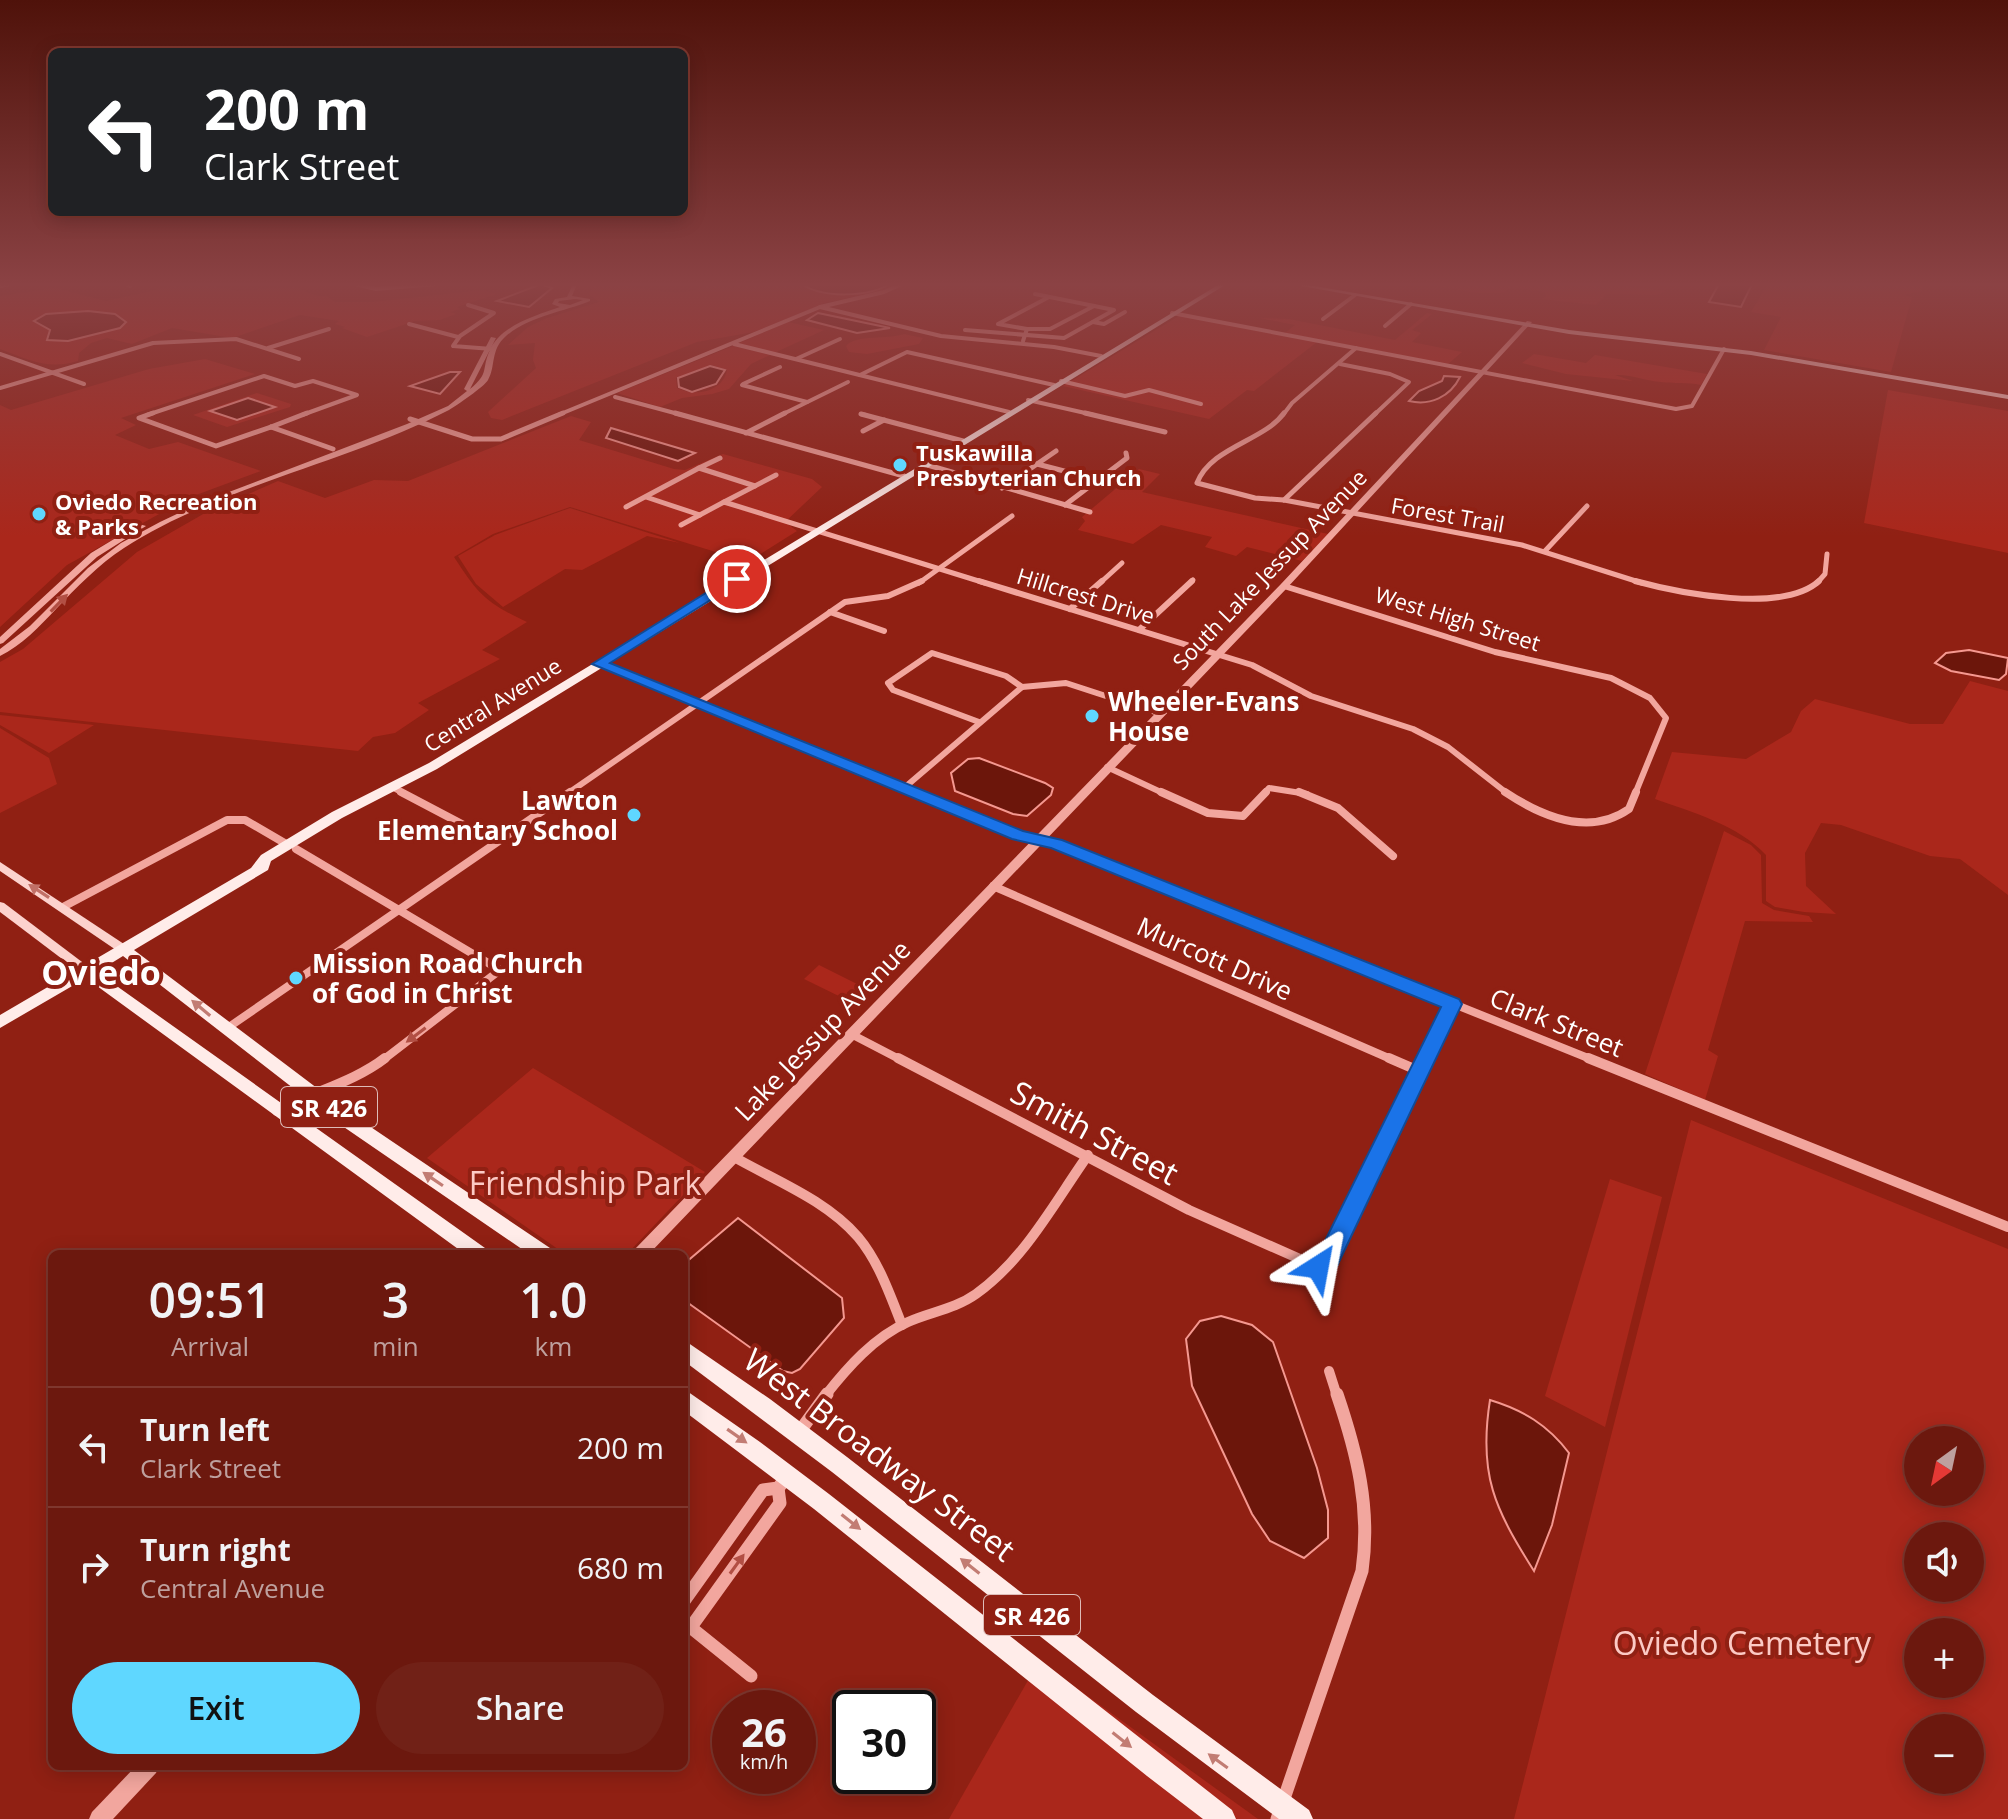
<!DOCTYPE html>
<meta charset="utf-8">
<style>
:root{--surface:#6c180e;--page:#712117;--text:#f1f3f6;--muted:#bea09e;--line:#7f372e;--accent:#5fd7ff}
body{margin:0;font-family:"Open Sans",sans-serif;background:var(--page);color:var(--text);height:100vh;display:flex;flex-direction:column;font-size:30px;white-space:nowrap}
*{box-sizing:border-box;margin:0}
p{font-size:26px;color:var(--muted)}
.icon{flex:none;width:44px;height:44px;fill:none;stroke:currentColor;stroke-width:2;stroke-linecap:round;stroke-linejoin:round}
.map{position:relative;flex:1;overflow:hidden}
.details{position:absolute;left:48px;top:1250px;width:640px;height:520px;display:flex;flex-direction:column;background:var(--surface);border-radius:12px;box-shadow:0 4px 20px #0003,0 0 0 2px var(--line)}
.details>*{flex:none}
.banner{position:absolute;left:48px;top:48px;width:640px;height:168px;border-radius:12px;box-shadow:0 4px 20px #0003,0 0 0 2px var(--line);background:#202124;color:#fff;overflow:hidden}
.needle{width:52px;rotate:213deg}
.fabs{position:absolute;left:1904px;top:1426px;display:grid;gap:16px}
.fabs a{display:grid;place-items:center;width:80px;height:80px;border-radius:50%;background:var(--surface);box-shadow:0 4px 20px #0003,0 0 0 2px var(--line);font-size:40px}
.speed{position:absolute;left:712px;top:1690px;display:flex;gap:16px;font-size:40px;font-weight:700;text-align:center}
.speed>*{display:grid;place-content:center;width:104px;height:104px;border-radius:50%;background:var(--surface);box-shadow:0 4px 20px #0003,0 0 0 2px var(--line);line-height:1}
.speed small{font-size:20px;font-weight:400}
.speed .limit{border:4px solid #111;border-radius:12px;background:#fff;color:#111}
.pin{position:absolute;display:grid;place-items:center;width:68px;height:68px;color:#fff;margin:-34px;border:4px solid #fff;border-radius:50%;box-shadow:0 2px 8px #0007}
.me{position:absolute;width:88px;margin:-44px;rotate:34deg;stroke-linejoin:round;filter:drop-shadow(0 0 6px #0008)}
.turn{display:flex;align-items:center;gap:28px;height:168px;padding:0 24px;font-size:36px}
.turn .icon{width:104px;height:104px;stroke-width:2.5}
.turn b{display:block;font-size:56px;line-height:68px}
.eta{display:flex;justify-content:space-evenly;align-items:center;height:136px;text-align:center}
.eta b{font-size:48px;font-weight:600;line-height:56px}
.primary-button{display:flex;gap:16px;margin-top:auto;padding:16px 24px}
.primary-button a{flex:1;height:92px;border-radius:48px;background:var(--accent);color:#111;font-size:32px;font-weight:600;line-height:92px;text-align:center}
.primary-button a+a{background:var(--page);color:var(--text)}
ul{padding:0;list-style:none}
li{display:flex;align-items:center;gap:24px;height:120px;padding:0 24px;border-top:2px solid var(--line)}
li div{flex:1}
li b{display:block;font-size:30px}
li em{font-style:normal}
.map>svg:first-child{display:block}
.green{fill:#aa271b;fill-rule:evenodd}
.water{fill:#6c160b;stroke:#f59890;stroke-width:2}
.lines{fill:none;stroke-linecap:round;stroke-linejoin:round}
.minor-far5{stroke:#f2a69e;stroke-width:4}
.minor-far4{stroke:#f2a69e;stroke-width:5}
.minor-far3{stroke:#f2a69e;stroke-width:6}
.minor-far2{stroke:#f2a69e;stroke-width:8}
.minor-far1{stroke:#f2a69e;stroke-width:10}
.minor{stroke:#f2a69e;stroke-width:13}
.tertiary{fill:#f2a69e;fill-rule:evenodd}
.secondary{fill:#fcd2cd;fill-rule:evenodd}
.primary{fill:#ffece9;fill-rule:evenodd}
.oneway{fill:#b24f44}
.oneway2{fill:#c17067}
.oneway3{fill:#c27c73}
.route{fill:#1a73e8;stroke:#114b97;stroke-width:2}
.poi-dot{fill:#5fd7ff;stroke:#902013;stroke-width:3}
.labels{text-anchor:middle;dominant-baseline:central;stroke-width:8;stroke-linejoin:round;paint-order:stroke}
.far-poi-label{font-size:22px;font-weight:bold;fill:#fff;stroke:#902013;text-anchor:start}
.far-street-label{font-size:22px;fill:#fff;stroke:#902013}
.shield{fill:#902013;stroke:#debcb8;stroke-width:2}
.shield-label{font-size:24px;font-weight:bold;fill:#fff}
.poi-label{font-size:26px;font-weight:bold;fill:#fff;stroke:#902013;text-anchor:start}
.street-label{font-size:26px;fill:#fff;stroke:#902013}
.near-street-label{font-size:32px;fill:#fff;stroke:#902013}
.near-park-label{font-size:32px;fill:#fccac5;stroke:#902013}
.district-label{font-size:34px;font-weight:bold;fill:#fff;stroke:#902013}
</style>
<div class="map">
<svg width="2008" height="1819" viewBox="0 0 2008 1819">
<rect width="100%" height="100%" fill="#902013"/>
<g class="green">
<path d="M192,282L238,291L294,287L317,296H327L335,302H373L482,290L497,294L457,307L460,309L450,312L456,314L440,320L415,321L367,337L342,328L345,327L335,324L339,321L300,315L232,338L172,328L132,344L107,338L91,343L79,353L78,361C48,370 29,360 0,349V296L55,288L106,301Z"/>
<path d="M593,282C633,282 679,305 714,282H903L884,290L825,303L754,332L697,342L502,420L491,418L488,412L536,368L533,360L535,343L508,345L528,327L547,318L599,302L589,294Z"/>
<polygon points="1414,282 1586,282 1667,291 1656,295 1607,294 1596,305 1541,299 1546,297 1545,292 1512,287 1502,293 1476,293"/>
<polygon points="1769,282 1924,282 1922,291 1903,295 1912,297 1891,372 1764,350 1781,317 1751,312"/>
<polygon points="1427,313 1432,314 1412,330 1421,333 1412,342 1462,352 1448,364 1285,333 1295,325 1260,318 1289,319 1395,340"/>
<polygon points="1179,316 1317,342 1254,391 1247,390 1209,419 1063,386"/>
<polygon points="788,322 824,330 774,353 737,344"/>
<path d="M904,334L923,338L919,344L867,354L849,352L846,346C856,334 887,340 904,334Z"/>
<path d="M733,346L770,355L751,364L729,389L712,394L682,398L660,407L617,393ZM711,365L727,370C723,392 695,397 677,388L676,378Z"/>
<path d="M1534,354L1586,363L1595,355L1707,374L1701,385C1687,382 1674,384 1661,382C1646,381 1631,374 1615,375L1633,381L1566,374L1522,363Z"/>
<polygon points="205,359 255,374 121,418 136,425 115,435 149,449 178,442 261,471 188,498 67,565 0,627 0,405 11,410 149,369"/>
<polygon points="1888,390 2008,411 2008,553 1864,523"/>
<polygon points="257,393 291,404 290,407 227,427 193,415"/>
<path d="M571,416L591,422L579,440L674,469L685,470L723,454L812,479L822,487L785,522L797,531L754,558L719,553L570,507L493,534L454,557C478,594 486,603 527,622L482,650L500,659L418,703L429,710L395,733L373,737L358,751L0,712V662L23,649L137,552L205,513L278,481L325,498L374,480L408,481Z"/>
<polygon points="1139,469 1160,474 1142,492 1328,534 1302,561 1247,547 1236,556 1205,547 1212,537 1161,525 1133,544 1078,530 1085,521 1082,517"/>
<polygon points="570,508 680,543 647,536 582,570 565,569 503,607 476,584 458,556 495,535"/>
<path d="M1970,681L2008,691V895L1960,859L1930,856L1841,825L1821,823L1805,853L1806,886L1836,914L1804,912L1775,907L1766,901V855C1738,825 1692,812 1655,799L1672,752L1746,759L1791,732L1801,711L1815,699L1910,724H1943Z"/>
<polygon points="0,715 94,725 49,753 0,725"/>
<polygon points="0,728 49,758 57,784 0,813"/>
<polygon points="1724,831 1751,845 1761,855 1762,903 1774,910 1809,916 1813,922 1745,921 1708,1050 1718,1056 1705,1100 1645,1074"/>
<polygon points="819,965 867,989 853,1003 804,979"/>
<polygon points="533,1068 705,1172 627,1254 565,1254 427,1158"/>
<path d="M1691,1120L2008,1249V1819H1514ZM1918,1440H1970V1492H1918ZM1918,1536H1970V1588H1918ZM1918,1632H1970V1684H1918ZM1918,1728H1970V1780H1918Z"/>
<polygon points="1610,1179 1662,1197 1605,1427 1545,1396"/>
<polygon points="1039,1661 1258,1819 949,1819"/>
</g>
<g class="water">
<path d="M799,282H893C870,298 820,299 799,282Z"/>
<polygon points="1720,282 1753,282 1741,307 1709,302"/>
<polygon points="541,284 552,288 529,307 497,301"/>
<polygon points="88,311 115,314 126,322 120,328 68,341 47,340 50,330 34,321 46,314"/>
<polygon points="818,313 890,328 857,333 807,320"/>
<polygon points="710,366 725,370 716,384 692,392 679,387 678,378"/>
<polygon points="450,372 460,372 440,394 410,386"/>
<path d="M1444,376L1460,377C1450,397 1430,406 1409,401L1419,391L1442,381Z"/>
<polygon points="248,398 275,407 237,420 210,411"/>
<polygon points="611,428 695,453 678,461 606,438"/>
<polygon points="1969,650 2008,658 2006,674 1999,680 1951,671 1935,663 1946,653"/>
<polygon points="979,758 1045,783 1053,788 1051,795 1027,816 1013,814 955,791 951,773 968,759"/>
<polygon points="738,1218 842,1298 844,1318 800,1369 792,1373 783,1371 684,1300 684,1264"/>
<polygon points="1221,1316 1252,1325 1273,1342 1317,1468 1328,1510 1328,1538 1304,1558 1270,1541 1252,1514 1192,1386 1186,1339 1200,1321"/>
<path d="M1490,1400C1523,1410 1548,1425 1569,1453L1552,1525L1534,1571C1495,1509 1478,1475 1490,1400Z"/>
</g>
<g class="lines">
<g class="minor-far5">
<polyline points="122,282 130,286"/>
<polyline points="347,282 376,289 460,282"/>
<polyline points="0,286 21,282"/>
<polyline points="468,305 494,313 460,336 453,346 492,349"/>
<polyline points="820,307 941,336 1054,347 1101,356"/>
<polyline points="1172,313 1676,409 1692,406 1724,349"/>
<polyline points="1323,319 1355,295"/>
<polyline points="1093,322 1104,324 1125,312"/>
<polyline points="409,324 458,337"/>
<polyline points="1385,326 1411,304"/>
<polyline points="1027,329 998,324 1049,297"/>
<polyline points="965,330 1064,338 1114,310 1035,294"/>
<polyline points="1023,341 1027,329 1050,329 1094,306"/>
<polyline points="734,344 1009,412"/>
<polyline points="268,348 329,329"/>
<polyline points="0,354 84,384"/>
<polyline points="796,359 840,339"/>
<polyline points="1340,364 1390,374 1409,382 1374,415"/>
<polyline points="860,375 907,352 1054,385"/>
<polyline points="1061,381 1125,396 1149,390 1201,404"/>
<polyline points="743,384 780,367"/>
<polyline points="742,385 807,402"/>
<polyline points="0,388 153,343 236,339 299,359"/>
<polyline points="615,397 682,415"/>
<polyline points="1028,400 1094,415"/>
<polyline points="861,414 866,415"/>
<polyline points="147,415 264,376 295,386 313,381 357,395 302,415"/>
<polyline points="558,415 820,307 884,292 906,282"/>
<polyline points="781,415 848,382"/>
<polyline points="1283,415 1292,403 1356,348"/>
</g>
<g class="minor-far4">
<polyline points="153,413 139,418 216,446 271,427"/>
<polyline points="675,413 904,476"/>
<polyline points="1085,413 1165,432"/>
<path d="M1284,413C1264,441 1211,447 1197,483L1255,498L1284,500L1522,545L1642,583"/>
<polyline points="861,414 963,441"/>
<polyline points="410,419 472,439 501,439 563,413"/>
<polyline points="271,427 333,449"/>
<polyline points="271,427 307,413"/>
<polyline points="863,431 884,420"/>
<polyline points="746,433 785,413"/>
<polyline points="720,458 699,468 755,486"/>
<polyline points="924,464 1090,512"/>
<polyline points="1037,464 1099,480"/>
<polyline points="1002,488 1056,451"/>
<polyline points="646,497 700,515"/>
<polyline points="1284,500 1376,413"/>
<polyline points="724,502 776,475"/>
<polyline points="1065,505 1127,458 1126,453"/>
<polyline points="626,507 699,468"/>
<polyline points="681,525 724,502 985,583"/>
<polyline points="1545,551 1587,506"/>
<polyline points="919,583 1012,516"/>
<polyline points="1100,583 1122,563"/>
<polyline points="1190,583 1193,580"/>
<polyline points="1817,583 1825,574 1827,554"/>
</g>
<g class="minor-far3">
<polyline points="979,581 1252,665 1311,696 1413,729 1448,747 1508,794"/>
<path d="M1635,581C1679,593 1783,614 1819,581"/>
<polyline points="1284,586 1495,652 1611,678 1650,698 1666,718 1635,794"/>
<polyline points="1070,609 1102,581"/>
<polyline points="830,612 884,631"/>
<polyline points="1139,630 1192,581"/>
<polyline points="599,664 917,794"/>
<polyline points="979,722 893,690 888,683 932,653 1006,676 1022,687"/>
<polyline points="1107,767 1165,794"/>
<polyline points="394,788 405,794"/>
<polyline points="904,788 1022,687 1066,683 1158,713"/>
<polyline points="567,794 845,602 888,596 922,581"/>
<polyline points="1264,794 1269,788 1307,794"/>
</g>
<g class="minor-far2">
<polyline points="401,792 496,842"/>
<polyline points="912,792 1018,835 1056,844 1593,1060"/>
<polyline points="1161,792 1208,813 1243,816 1266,792"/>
<polyline points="1299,792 1338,808 1393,856"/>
<path d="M1505,792C1541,816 1589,837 1629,809L1636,792"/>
<polyline points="296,849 500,970 383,1060"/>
<polyline points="993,886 1393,1060"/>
<polyline points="63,907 227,820 245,820 288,845"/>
<polyline points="226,1029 570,792"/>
<polyline points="851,1034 901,1060"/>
<polyline points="1425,1060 1452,1004"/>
</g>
<g class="minor-far1">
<polyline points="898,1058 1189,1210 1318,1267 1328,1259 1426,1058"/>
<polyline points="1389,1058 1419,1071"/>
<polyline points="1588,1058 2008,1227"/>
<path d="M277,1111C312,1092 354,1082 385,1058"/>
<path d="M734,1157C776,1181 826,1200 858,1237C879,1262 890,1295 902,1325"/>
<polyline points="1329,1371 1337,1396"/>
<path d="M825,1396C847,1368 874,1337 908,1322C930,1312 955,1309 976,1294C1025,1259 1054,1203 1088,1155"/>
</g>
<g class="minor">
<polyline points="800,1431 827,1394"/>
<polyline points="684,1601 763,1490 778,1488 788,1476"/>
<polyline points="684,1622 751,1676"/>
<polyline points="691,1627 780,1503 778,1488"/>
<path d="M1277,1819L1362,1571C1371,1508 1357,1453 1337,1394"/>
</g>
<g class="tertiary">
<path d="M574,282H578L572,296L590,299V301C563,312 530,316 506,336C490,350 496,366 488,380C485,386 456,406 449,410C345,464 224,484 124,548C98,565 77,587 56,609C40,626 21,646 0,656V649L30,626L88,568L121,543L160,522L200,503L407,424L448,406L467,391L464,389L491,337L496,338L470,389C490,373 481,369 490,350C501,325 537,315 560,307L552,304L555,299L567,297ZM575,299L583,300L570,305L558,303L559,301Z"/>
<polygon points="1527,321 1532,322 1287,588 649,1254 633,1254 635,1249 1281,584"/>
<polygon points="139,524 146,526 97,557 3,643 0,644 0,637 91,553"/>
<polygon points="136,1766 159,1766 156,1773 113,1819 89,1819 92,1812"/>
</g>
<g class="secondary">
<polygon points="1279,282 1291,282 1569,330 1751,351 2008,395 2008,399 1751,355 1569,334"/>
<polygon points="0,862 127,946 129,949 127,952 119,952 0,871"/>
<polygon points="0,902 4,903 90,968 92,971 90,974 82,974 0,912"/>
</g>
<g class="primary">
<polygon points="1223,282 1230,282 437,769 342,818 271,861 268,870 134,950 350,1113 550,1248 553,1254 529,1254 338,1123 123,956 97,972 485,1248 488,1254 465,1254 86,978 0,1028 0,1015 251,868 261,855 332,812 429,763"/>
<polygon points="684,1340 770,1399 847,1457 1153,1695 1309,1810 1313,1819 1279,1819 1136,1712 832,1472 684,1361"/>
<polygon points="684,1389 760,1442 829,1494 1232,1810 1236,1819 1203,1819 1147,1776 814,1509 684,1411"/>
</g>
</g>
<defs><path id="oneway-solid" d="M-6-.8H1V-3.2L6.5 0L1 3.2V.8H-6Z" transform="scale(2)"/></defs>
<g class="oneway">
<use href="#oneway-solid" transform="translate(59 603) rotate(-46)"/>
<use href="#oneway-solid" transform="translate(416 1035) rotate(143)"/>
<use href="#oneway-solid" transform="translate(737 1564) rotate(-54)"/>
</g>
<use class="oneway2" href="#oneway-solid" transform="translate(39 891) rotate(-147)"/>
<g class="oneway3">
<use href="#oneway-solid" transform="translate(201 1008) rotate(-140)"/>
<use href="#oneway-solid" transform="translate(433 1179) rotate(-146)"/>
<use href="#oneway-solid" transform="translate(737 1436) rotate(35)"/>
<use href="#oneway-solid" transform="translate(851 1522) rotate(38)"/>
<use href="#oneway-solid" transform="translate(970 1566) rotate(-142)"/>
<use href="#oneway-solid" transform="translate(1122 1740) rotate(38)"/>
<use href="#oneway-solid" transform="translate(1218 1761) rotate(-144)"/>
</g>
<linearGradient id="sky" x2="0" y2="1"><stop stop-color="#4f120a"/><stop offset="0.53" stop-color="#8b4244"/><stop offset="1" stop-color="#8b4244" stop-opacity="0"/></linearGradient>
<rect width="2008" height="537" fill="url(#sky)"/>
<polygon class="route" points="733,576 744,579 610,663 1023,831 1062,840 1459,999 1462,1004 1337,1266 1318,1278 1309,1275 1306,1267 1320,1251 1441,1007 1051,848 1012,839 592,664"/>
<g class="poi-dot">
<circle cx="900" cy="465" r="8"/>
<circle cx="39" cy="514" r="8"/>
<circle cx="1092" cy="716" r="8"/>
<circle cx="634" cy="815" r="8"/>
<circle cx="296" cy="978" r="8"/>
</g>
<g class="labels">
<g class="far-poi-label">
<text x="916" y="452">Tuskawilla<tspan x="916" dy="25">Presbyterian Church</tspan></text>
<text x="55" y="501">Oviedo Recreation<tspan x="55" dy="25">&amp; Parks</tspan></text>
</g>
<g class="far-street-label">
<text transform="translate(1448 514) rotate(10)">Forest Trail</text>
<text transform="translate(1269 569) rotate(-46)">South Lake Jessup Avenue</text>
<text transform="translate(1086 595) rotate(17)">Hillcrest Drive</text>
<text transform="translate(1458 618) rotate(17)">West High Street</text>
<text transform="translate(492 704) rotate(-32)">Central Avenue</text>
</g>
<g class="shield">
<rect x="281" y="1087" width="96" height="40" rx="6"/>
<rect x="984" y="1595" width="96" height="40" rx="6"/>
</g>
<g class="shield-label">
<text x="329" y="1107">SR 426</text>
<text x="1032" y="1615">SR 426</text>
</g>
<g class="poi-label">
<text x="1108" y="701">Wheeler-Evans<tspan x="1108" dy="30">House</tspan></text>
<text x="618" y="800" text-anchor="end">Lawton<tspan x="618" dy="30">Elementary School</tspan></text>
<text x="312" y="963">Mission Road Church<tspan x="312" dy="30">of God in Christ</tspan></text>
</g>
<g class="street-label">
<text transform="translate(1215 958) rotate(24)">Murcott Drive</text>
<text transform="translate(1557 1022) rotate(22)">Clark Street</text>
<text transform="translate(822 1030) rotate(-46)">Lake Jessup Avenue</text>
</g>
<g class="near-street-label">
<text transform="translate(1095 1132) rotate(28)">Smith Street</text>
<text transform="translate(880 1454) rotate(37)">West Broadway Street</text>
</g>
<g class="near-park-label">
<text x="585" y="1182">Friendship Park</text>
<text x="1742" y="1642">Oviedo Cemetery</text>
</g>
<g class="district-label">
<text x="101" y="972">Oviedo</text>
</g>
</g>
</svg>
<div class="fabs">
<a><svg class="needle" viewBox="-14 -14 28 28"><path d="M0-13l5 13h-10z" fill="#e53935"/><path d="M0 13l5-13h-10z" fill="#bea09e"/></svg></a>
<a><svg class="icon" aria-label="sound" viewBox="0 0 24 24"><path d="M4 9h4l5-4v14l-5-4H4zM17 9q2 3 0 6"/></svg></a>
<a>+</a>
<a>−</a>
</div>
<div class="speed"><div>26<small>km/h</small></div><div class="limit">30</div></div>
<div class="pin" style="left:737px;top:579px;background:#d93025"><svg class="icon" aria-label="arrive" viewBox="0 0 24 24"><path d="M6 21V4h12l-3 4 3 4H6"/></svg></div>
<svg class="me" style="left:1318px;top:1267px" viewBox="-20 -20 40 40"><path d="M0-17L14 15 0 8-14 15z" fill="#1a73e8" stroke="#fff" stroke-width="4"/></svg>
<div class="banner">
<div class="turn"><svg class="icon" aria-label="left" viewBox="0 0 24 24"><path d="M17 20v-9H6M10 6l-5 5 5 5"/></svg><div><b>200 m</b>Clark Street</div></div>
</div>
<section class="details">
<div class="eta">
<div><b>09:51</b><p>Arrival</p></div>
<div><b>3</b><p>min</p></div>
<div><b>1.0</b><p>km</p></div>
</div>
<ul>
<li><svg class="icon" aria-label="left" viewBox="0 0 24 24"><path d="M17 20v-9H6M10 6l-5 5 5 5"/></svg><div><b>Turn left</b><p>Clark Street</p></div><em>200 m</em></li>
<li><svg class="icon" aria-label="right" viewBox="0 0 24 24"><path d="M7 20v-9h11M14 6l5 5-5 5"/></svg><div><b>Turn right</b><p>Central Avenue</p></div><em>680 m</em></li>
</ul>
<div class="primary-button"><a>Exit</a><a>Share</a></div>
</section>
</div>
